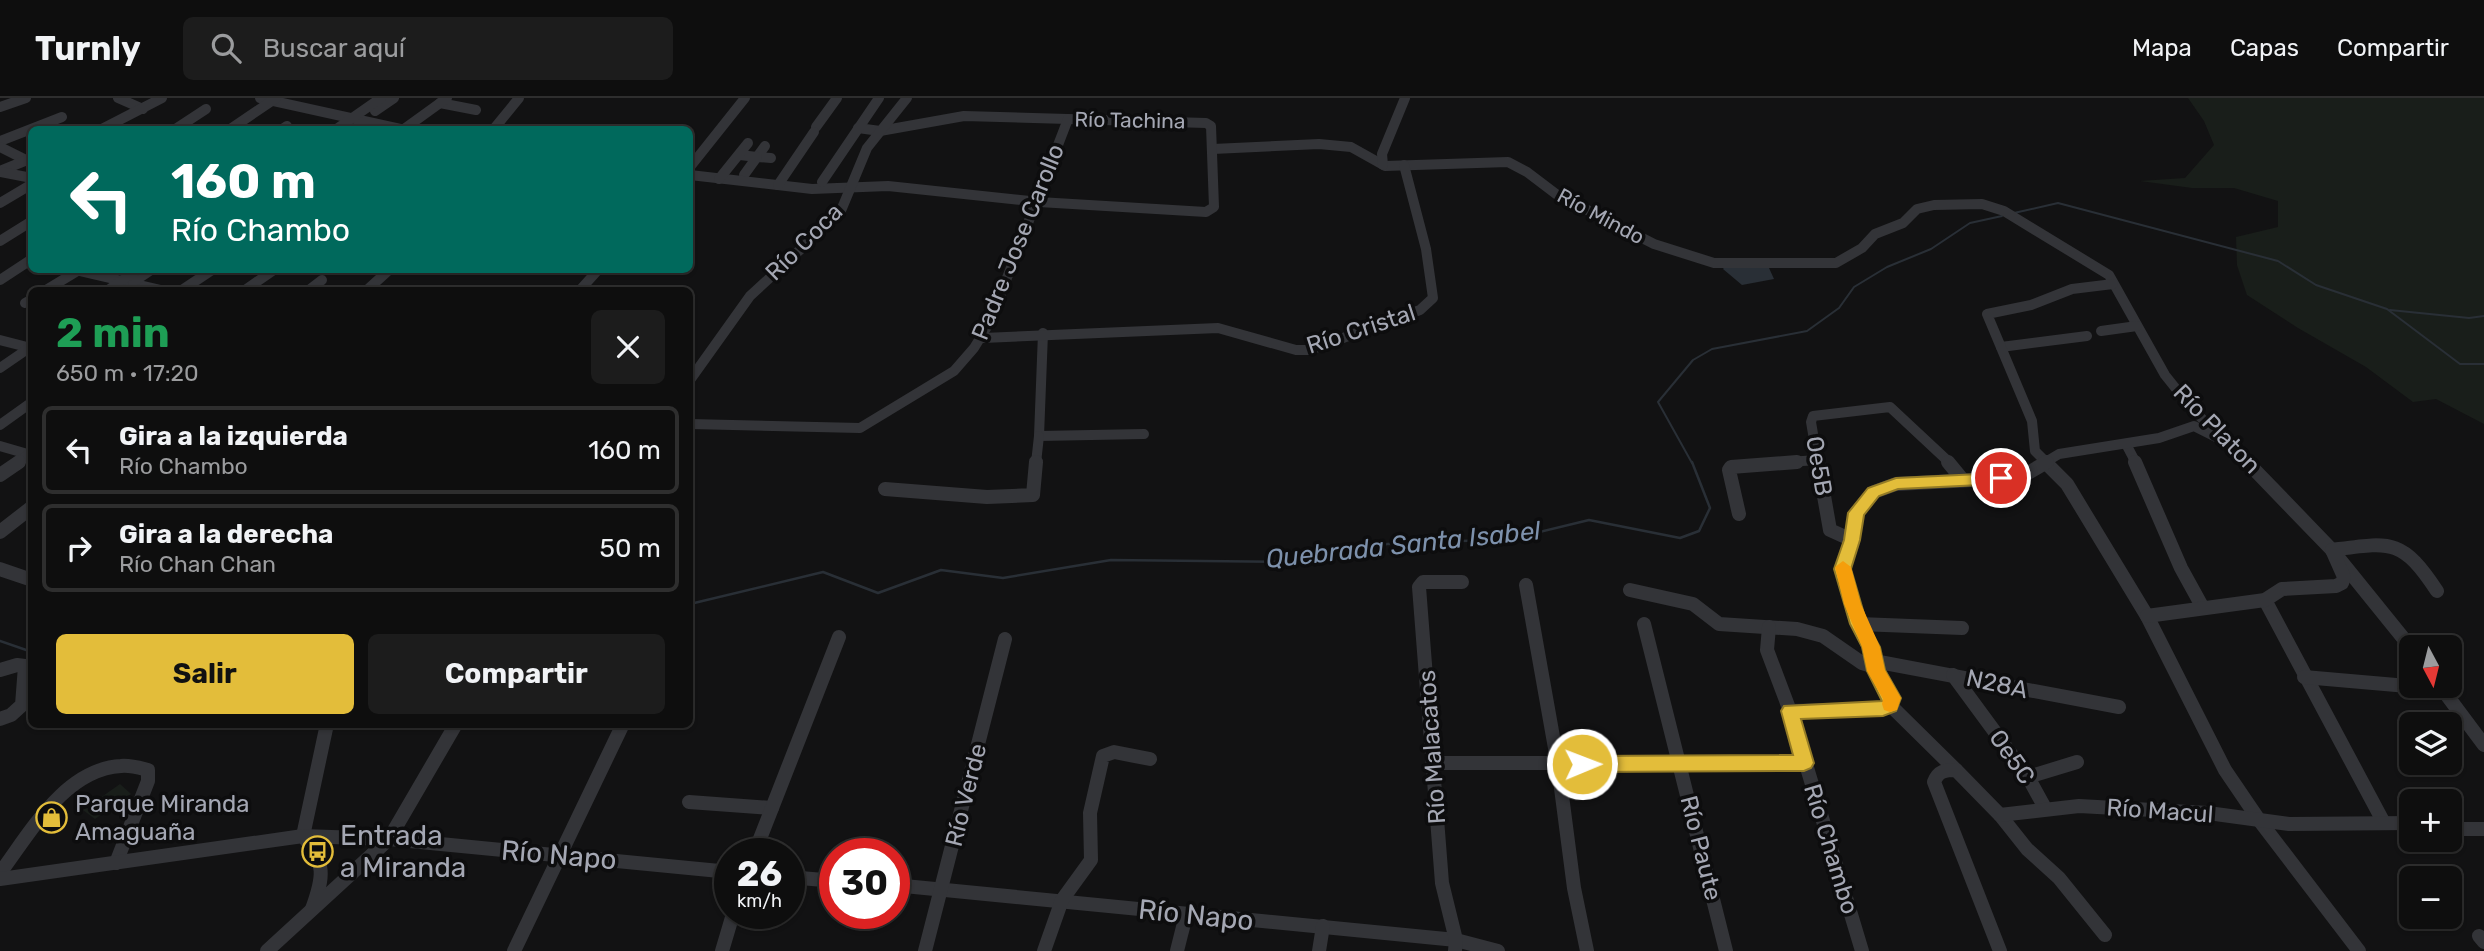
<!DOCTYPE html>
<html lang="es">
<meta charset="utf-8">
<style>
:root{--surface:#0e0e0e;--page:#1c1c1c;--text:#f1f3f6;--muted:#9b9c9e;--line:#2e2e2e;--accent:#e3bd3a}
body{margin:0;font-family:Rubik,sans-serif;background:var(--page);color:var(--text);height:100vh;display:flex;flex-direction:column;font-size:26px;white-space:nowrap}
*{box-sizing:border-box;margin:0}
p{font-size:23px;color:var(--muted)}
.icon{flex:none;width:38px;height:38px;fill:none;stroke:currentColor;stroke-width:2;stroke-linecap:round;stroke-linejoin:round}
.map{position:relative;flex:1;overflow:hidden}
.sheet{position:absolute;left:28px;top:189px;width:665px;height:441px;display:flex;flex-direction:column;background:var(--surface);border-radius:10px;box-shadow:0 2px 5px #0004,0 0 0 2px var(--line)}
.sheet>*{flex:none}
.banner{position:absolute;left:28px;top:28px;width:665px;height:147px;border-radius:10px;box-shadow:0 2px 5px #0004,0 0 0 2px var(--line);background:#00695c;color:#fff;overflow:hidden}
.needle{width:46px;rotate:173deg}
.tools{position:absolute;left:2399px;top:537px;display:grid;gap:14px}
.tools a{display:grid;place-items:center;width:63px;height:63px;border-radius:10px;background:var(--surface);box-shadow:0 2px 5px #0004,0 0 0 2px var(--line);font-size:35px}
.speed{position:absolute;left:714px;top:740px;display:flex;gap:14px;font-size:35px;font-weight:700;text-align:center}
.speed>*{display:grid;place-content:center;width:91px;height:91px;border-radius:50%;background:var(--surface);box-shadow:0 2px 5px #0004,0 0 0 2px var(--line);line-height:1}
.speed small{font-size:18px;font-weight:400}
.speed .limit{border:10px solid #d22;background:#fff;color:#111}
.pin{position:absolute;display:grid;place-items:center;width:60px;height:60px;color:#fff;margin:-30px;border:4px solid #fff;border-radius:50%;box-shadow:0 2px 7px #0007}
.me{position:absolute;width:77px;margin:-38px;rotate:89deg;stroke-linejoin:round;filter:drop-shadow(0 0 5px #0008)}
.turn{display:flex;align-items:center;gap:24px;height:147px;padding:0 28px;font-size:32px}
.turn .icon{width:91px;height:91px;stroke-width:2.5}
.turn b{display:block;font-size:49px;line-height:60px}
.round{display:grid;place-items:center;flex:none;width:74px;height:74px;border-radius:10px;background:var(--page)}
.headline{display:flex;align-items:center;justify-content:space-between;height:119px;padding:0 28px}
h1{font-size:42px;font-weight:700;line-height:52px;color:#1e9e55}
.cta{display:flex;gap:14px;margin-top:auto;padding:14px 28px}
.cta a{flex:1;height:80px;border-radius:10px;background:var(--accent);color:#111;font-size:28px;font-weight:700;line-height:80px;text-align:center}
.cta a+a{background:var(--page);color:var(--text)}
ul{padding:0;list-style:none}
li{display:flex;align-items:center;gap:21px;height:88px;margin:0 14px 10px;padding:0 14px;border:4px solid var(--line);border-radius:10px}
li div{flex:1}
li b{display:block;font-size:26px}
li em{font-style:normal}
header{display:flex;align-items:center;gap:42px;box-sizing:border-box;height:98px;padding:0 35px;background:var(--surface);border-bottom:2px solid var(--line)}
header strong{font-size:33px}
nav{display:flex;gap:38px;margin-inline-start:auto;font-size:24px}
.search{width:490px;height:63px;background:var(--page);display:flex;align-items:center;gap:18px;box-sizing:border-box;padding:0 24px;border-radius:10px;color:var(--muted);font-size:26px}
.map>svg:first-child{display:block}
.green{fill:#191e1a}
.water{fill:#292f36}
.lines{fill:none;stroke-linecap:round;stroke-linejoin:round}
.stream-far1{stroke:#292f36;stroke-width:2}
.stream{stroke:#292f36;stroke-width:2.5}
.minor-far1{stroke:#333438;stroke-width:10}
.minor{stroke:#333438;stroke-width:14}
.route{fill:#e3bd3a;stroke:#947b26;stroke-width:2}
.slow{fill:#f59e0b}
.labels{text-anchor:middle;dominant-baseline:central;stroke-width:7;stroke-linejoin:round;paint-order:stroke}
.far-street-label{font-size:21px;fill:#a4a7b3;stroke:#0d0d0e}
.street-label{font-size:24px;fill:#a4a7b3;stroke:#0d0d0e}
.poi-label{font-size:24px;fill:#a4a7b3;stroke:#0d0d0e;text-anchor:start}
.water-label{font-size:26px;font-style:italic;fill:#7d91ac;stroke:#0d0d0e}
.near-poi-label{font-size:28px;fill:#a4a7b3;stroke:#0d0d0e;text-anchor:start}
.near-street-label{font-size:28px;fill:#a4a7b3;stroke:#0d0d0e}
</style>
<header>
<strong>Turnly</strong>
<div class="search"><svg class="icon" aria-label="search" viewBox="0 0 24 24"><circle cx="10" cy="10" r="6"/><path d="M15 15l6 6"/></svg>Buscar aquí</div>
<nav><a>Mapa</a><a>Capas</a><a>Compartir</a></nav>
</header>
<div class="map">
<svg width="2484" height="853" viewBox="0 0 2484 853">
<rect width="100%" height="100%" fill="#121213"/>
<g class="green">
<polygon points="2188,0 2484,0 2484,326 2436,301 2413,304 2366,269 2298,230 2247,197 2237,167 2236,139 2278,129 2278,103 2234,90 2192,90 2140,83 2185,80 2214,47 2204,23"/>
<polygon points="120,686 131,696 95,721 83,712"/>
</g>
<polygon class="water" points="1726,167 1769,170 1774,181 1742,187 1723,171"/>
<g class="lines">
<g class="stream-far1">
<polyline points="2014,115 2058,105 2278,163 2316,187 2387,211 2460,266 2484,266"/>
<polyline points="2390,212 2469,220 2484,218"/>
<polyline points="1692,365 1658,304 1693,262 1712,251 1807,233 1839,210 1854,189 1887,169 1931,151 1970,125 2002,118"/>
</g>
<g class="stream">
<polyline points="690,506 823,474 878,495 941,472 1003,480 1111,462 1297,464 1387,446 1511,441 1589,422 1680,440 1699,433 1710,410 1692,364"/>
<polyline points="0,543 32,554"/>
</g>
<g class="minor-far1">
<polyline points="118,0 143,11"/>
<polyline points="260,0 405,32"/>
<polyline points="440,5 476,12"/>
<polyline points="0,9 26,0"/>
<polyline points="375,13 394,0"/>
<polyline points="816,29 837,0"/>
<polyline points="404,31 447,0"/>
<polyline points="100,32 162,0"/>
<polyline points="174,32 206,11"/>
<polyline points="229,32 276,0"/>
<polyline points="281,32 287,28"/>
<polyline points="335,32 381,0"/>
<polyline points="493,32 519,0"/>
<polyline points="0,43 62,19"/>
<polyline points="765,48 757,59 771,60"/>
<polyline points="0,49 26,62"/>
<polyline points="1213,51 1319,46 1351,49 1385,68 1508,64 1527,74 1556,96 1654,146 1714,165 1836,165 1862,150 1875,136 1903,125 1917,111 1934,107 1982,106 2004,113 2109,177 2165,277 2193,312 2248,365"/>
<polyline points="740,57 757,59 744,77"/>
<polyline points="1383,67 1382,56 1405,0"/>
<polyline points="690,69 745,0"/>
<polyline points="0,73 32,60"/>
<polyline points="0,74 32,80"/>
<polyline points="690,77 812,91 888,88 1039,104 1206,114 1214,109 1211,28 1206,25 964,18 880,33 858,30"/>
<polyline points="719,81 748,45"/>
<polyline points="822,84 879,0"/>
<polyline points="778,87 814,34"/>
<polyline points="0,105 32,86"/>
<polyline points="0,143 32,123"/>
<polyline points="75,172 161,192"/>
<polyline points="0,182 32,161"/>
<polyline points="133,184 151,172"/>
<polyline points="46,192 79,172"/>
<polyline points="108,192 137,172"/>
<polyline points="182,192 212,172"/>
<polyline points="245,192 274,172"/>
<polyline points="309,192 322,182"/>
<polyline points="367,192 389,172"/>
<polyline points="580,192 598,172"/>
<polyline points="25,205 32,201"/>
<polyline points="2101,233 2137,228"/>
<polyline points="1043,235 1039,338 1144,336"/>
<polyline points="983,240 1218,230 1296,252 1310,252 1420,212 1433,200 1426,151 1404,67"/>
<polyline points="0,242 31,250"/>
<polyline points="2001,249 2087,238"/>
<polyline points="0,270 32,248"/>
<polyline points="690,282 750,198 840,115 867,50 907,0"/>
<polyline points="690,326 860,330 954,273 974,250 990,224 1068,21"/>
<polyline points="0,327 32,304"/>
<polyline points="2126,346 2136,365"/>
<polyline points="0,348 31,357"/>
<polyline points="16,365 32,354"/>
<polyline points="1036,365 1039,338"/>
<polyline points="1776,365 1817,362"/>
<polyline points="1818,365 1811,324 1813,318 1890,309 1950,365"/>
<polyline points="2044,365 2059,356 2159,340 2194,328 2218,340"/>
<polyline points="2047,365 2035,353 2032,323 1987,216 2031,207 2072,191 2113,186"/>
</g>
<g class="minor">
<polyline points="1818,364 1830,432 1852,442"/>
<polyline points="1948,364 1962,381"/>
<polyline points="2045,364 2067,386 2147,518 2225,672 2259,722 2359,853"/>
<polyline points="2135,364 2181,470 2203,510"/>
<polyline points="2247,364 2332,452 2412,551"/>
<polyline points="0,377 19,364"/>
<polyline points="885,391 987,399 1033,397 1036,364"/>
<polyline points="1739,416 1729,372 1731,369 1797,364"/>
<polyline points="0,434 32,409"/>
<polyline points="0,471 32,482"/>
<polyline points="1526,487 1558,667 1574,790 1587,853"/>
<polyline points="1630,492 1693,506 1719,526 1797,531 1823,538 1862,565 1875,569"/>
<polyline points="2265,502 2384,725"/>
<path d="M2147,518L2265,502L2282,491L2336,488L2342,485L2344,479L2332,452C2391,444 2402,440 2437,493"/>
<polyline points="1644,526 1726,853"/>
<polyline points="1859,526 1962,530"/>
<polyline points="1769,529 1767,552 1790,613 1862,853"/>
<polyline points="1874,563 2119,609"/>
<polyline points="0,572 17,567 25,568 22,607 11,617 0,621"/>
<polyline points="1953,577 2028,679 2045,710"/>
<polyline points="2304,579 2442,591"/>
<polyline points="2440,588 2484,647"/>
<polyline points="1890,607 1956,672"/>
<polyline points="1790,613 1883,611 1892,604 1859,526 1843,471 1852,442 1856,415 1874,394 1896,386 2011,380 2028,375 2047,364"/>
<polyline points="1434,665 1804,665"/>
<polyline points="2028,679 2077,664"/>
<polyline points="689,704 772,710"/>
<polyline points="2000,717 2027,751 2059,780 2105,837"/>
<polyline points="2450,731 2484,731"/>
<polyline points="303,738 327,626"/>
<path d="M303,738C326,766 324,778 312,811"/>
<polyline points="754,756 839,539"/>
<path d="M0,775C30,735 65,671 121,668C130,667 140,670 148,672V683L116,765"/>
<polyline points="789,779 835,783"/>
<polyline points="0,781 303,738 389,741 730,774"/>
<polyline points="894,787 1456,842 1498,853"/>
<polyline points="2479,838 2484,844"/>
<polyline points="267,853 389,741 456,626"/>
<polyline points="514,853 623,626"/>
<polyline points="722,853 733,816"/>
<polyline points="925,853 1005,541"/>
<polyline points="1044,853 1062,802 1091,762 1090,715 1103,658 1114,654 1150,661"/>
<polyline points="1177,853 1186,817"/>
<polyline points="1319,853 1323,828"/>
<polyline points="1455,853 1456,842 1442,785 1419,489 1423,484 1462,484"/>
<path d="M2000,853L1934,684C1938,673 1945,672 1956,672L2000,717L2079,708L2208,715L2289,726L2412,725"/>
</g>
</g>
<polygon class="route" points="2001,375 2009,380 2001,386 1898,391 1879,398 1864,417 1860,442 1851,471 1867,526 1880,549 1885,572 1901,600 1896,613 1883,618 1801,621 1814,665 1811,670 1804,673 1582,674 1576,672 1573,666 1576,660 1582,658 1793,657 1781,613 1784,608 1882,603 1867,573 1862,549 1850,526 1834,471 1844,442 1848,415 1868,390 1896,380"/>
<polygon class="slow" points="1843,463 1851,469 1861,506 1880,549 1885,572 1901,600 1897,612 1890,614 1884,612 1882,606 1883,601 1867,573 1862,549 1844,506 1835,469"/>
<defs>
<symbol id="shop-ring" viewBox="-11 -11 22 22"><circle r="9.5" fill="#0d0d0e" stroke="#e3bd3a" stroke-width="1.5"/><path d="M-5-2.5h2.3a2.7 3.5 0 0 1 5.4 0H5L5.5 6h-11ZM-1.5-2.5h3a1.5 2.3 0 0 0-3 0Z" fill="#e3bd3a"/></symbol>
<symbol id="bus-ring" viewBox="-11 -11 22 22"><circle r="9.5" fill="#0d0d0e" stroke="#e3bd3a" stroke-width="1.5"/><path d="M-5-6H5V4H4V6H2V4H-2V6H-4V4H-5ZM-3.5-4V0h7V-4ZM-3.5 1.2v1.5H-2V1.2ZM2 1.2v1.5H3.5V1.2Z" fill="#e3bd3a"/></symbol>
</defs>
<g fill-rule="evenodd">
<use href="#shop-ring" x="34" y="702" width="35" height="35"/>
<use href="#bus-ring" x="300" y="736" width="35" height="35"/>
</g>
<g class="labels">
<g class="far-street-label">
<text transform="translate(1130 22) rotate(1)">Río Tachina</text>
<text transform="translate(1601 118) rotate(28)">Río Mindo</text>
</g>
<g class="street-label">
<text transform="translate(804 144) rotate(-45)">Río Coca</text>
<text transform="translate(1018 144) rotate(-68)">Padre Jose Carollo</text>
<text transform="translate(1361 231) rotate(-18)">Río Cristal</text>
<text transform="translate(2217 331) rotate(46)">Río Platon</text>
<text transform="translate(1819 368) rotate(80)">Oe5B</text>
<text transform="translate(1997 586) rotate(12)">N28A</text>
<text transform="translate(1432 649) rotate(-94)">Río Malacatos</text>
<text transform="translate(2012 659) rotate(55)">Oe5C</text>
<text transform="translate(966 697) rotate(-76)">Río Verde</text>
<text transform="translate(2160 713) rotate(4)">Río Macul</text>
<text transform="translate(1701 750) rotate(76)">Río Paute</text>
<text transform="translate(1831 751) rotate(73)">Río Chambo</text>
</g>
<g class="poi-label">
<text x="75" y="706">Parque Miranda<tspan x="75" dy="28">Amaguaña</tspan></text>
</g>
<g class="water-label">
<text transform="translate(1403 447) rotate(-6)">Quebrada Santa Isabel</text>
</g>
<g class="near-poi-label">
<text x="340" y="737">Entrada<tspan x="340" dy="32">a Miranda</tspan></text>
</g>
<g class="near-street-label">
<text transform="translate(559 757) rotate(5)">Río Napo</text>
<text transform="translate(1196 817) rotate(6)">Río Napo</text>
</g>
</g>
</svg>
<div class="tools">
<a><svg class="needle" viewBox="-14 -14 28 28"><path d="M0-13l5 13h-10z" fill="#e53935"/><path d="M0 13l5-13h-10z" fill="#9b9c9e"/></svg></a>
<a><svg class="icon" aria-label="layers" viewBox="0 0 24 24"><path d="M12 4l9 5-9 5-9-5zM3 14l9 5 9-5"/></svg></a>
<a>+</a>
<a>−</a>
</div>
<div class="speed"><div>26<small>km/h</small></div><div class="limit">30</div></div>
<div class="pin" style="left:2001px;top:380px;background:#d93025"><svg class="icon" aria-label="arrive" viewBox="0 0 24 24"><path d="M6 21V4h12l-3 4 3 4H6"/></svg></div>
<svg class="me" style="left:1582px;top:666px" viewBox="-20 -20 40 40"><circle r="17" fill="#e3bd3a" stroke="#fff" stroke-width="3"/><path d="M0-11L8 9 0 5-8 9z" fill="#fff"/></svg>
<div class="banner">
<div class="turn"><svg class="icon" aria-label="left" viewBox="0 0 24 24"><path d="M17 20v-9H6M10 6l-5 5 5 5"/></svg><div><b>160 m</b>Río Chambo</div></div>
</div>
<section class="sheet">
<div class="headline"><div><h1>2 min</h1><p>650 m · 17:20</p></div><a class="round"><svg class="icon" aria-label="close" viewBox="0 0 24 24"><path d="M6 6l12 12M18 6L6 18"/></svg></a></div>
<ul>
<li><svg class="icon" aria-label="left" viewBox="0 0 24 24"><path d="M17 20v-9H6M10 6l-5 5 5 5"/></svg><div><b>Gira a la izquierda</b><p>Río Chambo</p></div><em>160 m</em></li>
<li><svg class="icon" aria-label="right" viewBox="0 0 24 24"><path d="M7 20v-9h11M14 6l5 5-5 5"/></svg><div><b>Gira a la derecha</b><p>Río Chan Chan</p></div><em>50 m</em></li>
</ul>
<div class="cta"><a>Salir</a><a>Compartir</a></div>
</section>
</div>
